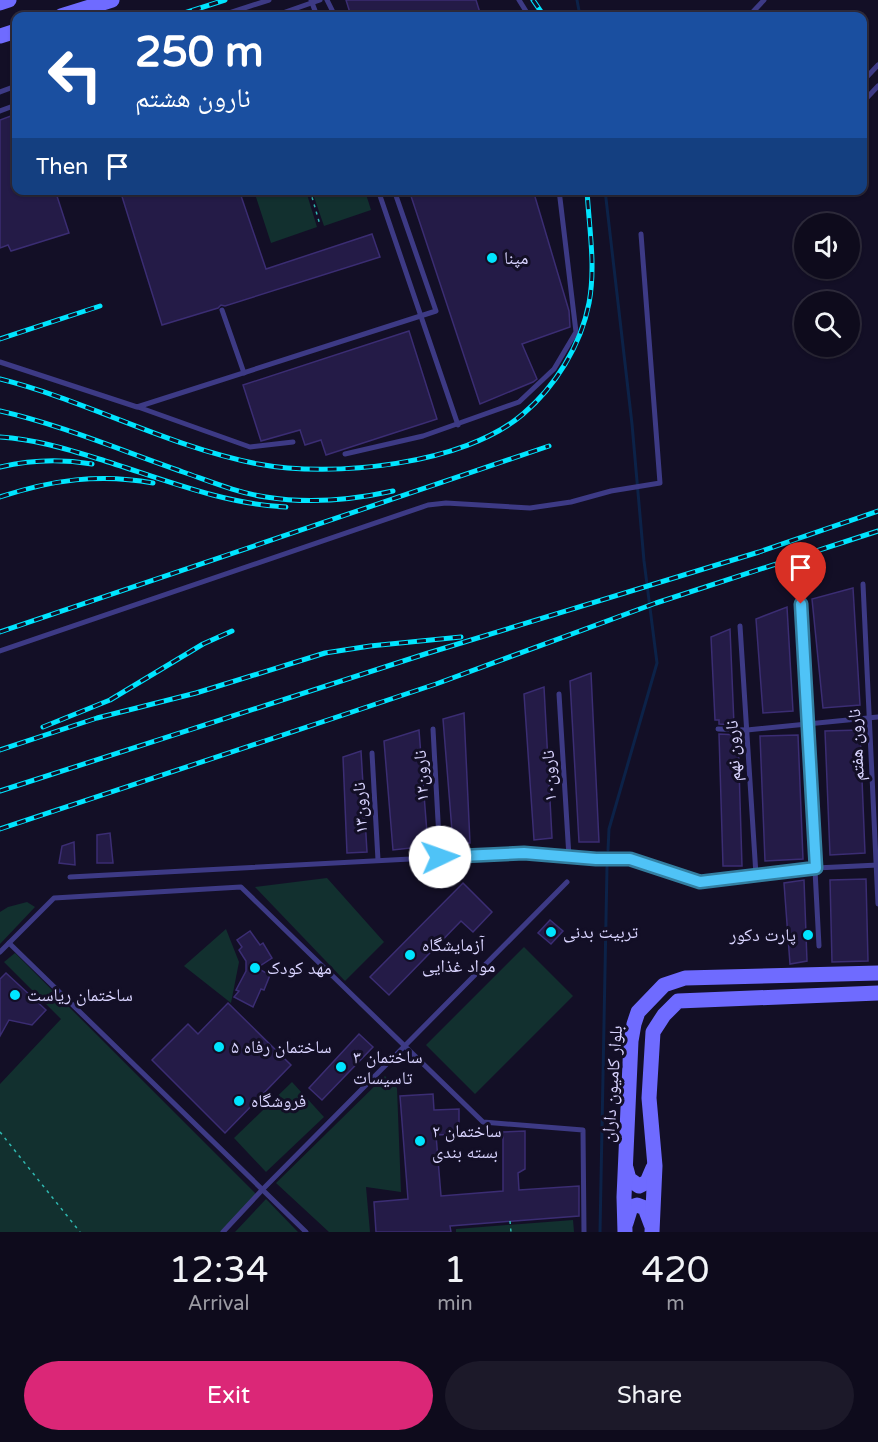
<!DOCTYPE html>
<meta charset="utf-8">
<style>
:root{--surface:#0e0b1c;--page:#1c1929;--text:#f1f3f6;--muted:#9b9ba3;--line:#2e2b3b;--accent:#db2777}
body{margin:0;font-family:"Varela Round","Noto Naskh Arabic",sans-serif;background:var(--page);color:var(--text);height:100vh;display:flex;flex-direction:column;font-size:22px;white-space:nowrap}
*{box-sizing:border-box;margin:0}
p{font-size:20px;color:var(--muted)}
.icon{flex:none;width:33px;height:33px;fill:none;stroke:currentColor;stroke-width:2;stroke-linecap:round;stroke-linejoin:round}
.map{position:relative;height:1232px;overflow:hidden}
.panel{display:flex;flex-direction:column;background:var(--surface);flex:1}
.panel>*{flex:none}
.top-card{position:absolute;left:12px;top:12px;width:855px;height:183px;border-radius:12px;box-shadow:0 2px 4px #0004,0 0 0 2px var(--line);background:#1a4fa0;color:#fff;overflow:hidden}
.controls{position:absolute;left:794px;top:213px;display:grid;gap:12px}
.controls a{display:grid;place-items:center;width:66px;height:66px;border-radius:50%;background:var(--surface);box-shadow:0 2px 4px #0004,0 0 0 2px var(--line);font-size:30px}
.pin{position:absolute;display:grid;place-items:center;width:51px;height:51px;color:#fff;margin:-62px -26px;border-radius:50% 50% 50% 0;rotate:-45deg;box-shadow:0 0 6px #0007}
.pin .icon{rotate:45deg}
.me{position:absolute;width:66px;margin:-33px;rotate:87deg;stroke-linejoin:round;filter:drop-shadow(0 0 4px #0008)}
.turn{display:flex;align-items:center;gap:21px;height:126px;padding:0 24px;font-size:27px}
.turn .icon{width:78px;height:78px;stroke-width:2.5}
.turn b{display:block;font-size:42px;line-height:51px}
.then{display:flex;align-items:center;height:57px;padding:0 24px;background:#0003;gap:12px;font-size:22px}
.eta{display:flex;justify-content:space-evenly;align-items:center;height:102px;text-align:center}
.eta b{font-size:36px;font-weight:600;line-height:42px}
.cta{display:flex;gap:12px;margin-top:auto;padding:12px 24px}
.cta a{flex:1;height:69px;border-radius:36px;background:var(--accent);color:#fff;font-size:24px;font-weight:600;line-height:69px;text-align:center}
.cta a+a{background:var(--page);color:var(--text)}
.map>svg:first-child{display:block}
.green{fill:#12302f}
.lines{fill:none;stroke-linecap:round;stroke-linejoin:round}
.stream{stroke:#0c2248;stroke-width:3}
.building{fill:#241b47;stroke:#3b2d73;stroke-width:1.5}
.path{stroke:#2fb8b0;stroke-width:1.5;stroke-dasharray:3 4.5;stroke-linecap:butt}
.lane{stroke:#3d3a85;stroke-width:5}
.secondary{stroke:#6f6bff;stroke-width:15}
.rail-casing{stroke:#00e5ff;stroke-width:5}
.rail{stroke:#130f26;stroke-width:3;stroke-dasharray:9;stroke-linecap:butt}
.route-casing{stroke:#337fa1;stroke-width:15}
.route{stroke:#4fc3f7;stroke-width:10}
.poi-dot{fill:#00e5ff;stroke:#130f26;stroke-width:2}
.labels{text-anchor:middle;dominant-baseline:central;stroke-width:6;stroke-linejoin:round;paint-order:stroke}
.poi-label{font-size:18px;fill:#d9d4ff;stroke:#130f26;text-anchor:start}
.street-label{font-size:18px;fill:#d9d4ff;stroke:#130f26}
</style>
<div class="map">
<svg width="878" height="1232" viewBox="0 0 878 1232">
<rect width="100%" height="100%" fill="#130f26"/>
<g class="green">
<polygon points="254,191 306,191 317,227 271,243"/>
<polygon points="312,191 365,191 371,210 324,226"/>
<polygon points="327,878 384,942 345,981 255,887"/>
<polygon points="27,902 35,907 0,944 0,912 8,907"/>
<polygon points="226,929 239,962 231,1003 184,966"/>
<polygon points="524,947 573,996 475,1094 426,1045"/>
<polygon points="15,953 257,1195 223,1232 0,1232 0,1084 61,1019 4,962"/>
<polygon points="385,1076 397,1088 401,1192 366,1187 370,1232 329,1232 276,1183"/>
<polygon points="292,1082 324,1117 266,1172 234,1138"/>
<polygon points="266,1199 298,1232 235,1232"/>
<polygon points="573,1220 574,1232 456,1232 456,1229"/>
</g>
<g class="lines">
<g class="stream">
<polyline points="577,0 580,16"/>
<polyline points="605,190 632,424 644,561 657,663 609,829 608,850"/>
<polyline points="600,1232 607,867"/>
</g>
</g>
<g class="building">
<polygon points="346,0 476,0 481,16 351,16"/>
<polygon points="16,114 16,190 55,190 69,233 11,251 8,245 0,248 0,120"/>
<polygon points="120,190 239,190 266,269 372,234 380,257 225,306 221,305 218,308 162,325"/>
<polygon points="409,190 533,190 569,311 570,327 522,344 537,379 533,382 480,404"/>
<polygon points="409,331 437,419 326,455 321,440 305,445 300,430 261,441 243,385"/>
<polygon points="853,588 860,705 823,708 812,599"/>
<polygon points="787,607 793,711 763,713 756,619"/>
<polygon points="730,629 734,725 719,724 719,720 715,720 711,637"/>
<polygon points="591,673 599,842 579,842 570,681"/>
<polygon points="544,687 552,838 534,840 524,694"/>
<polygon points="464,713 470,843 453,843 443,719"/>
<polygon points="419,730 428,846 393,850 384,741"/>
<polygon points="860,730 865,853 830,855 825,731"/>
<polygon points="719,734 738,735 742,866 723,866"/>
<polygon points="798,735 803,859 765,861 760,736"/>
<polygon points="361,751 367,852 347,853 343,757"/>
<polygon points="110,833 113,863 97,863 97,835"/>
<polygon points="74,842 75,865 59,863 62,846"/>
<polygon points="866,879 868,961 832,962 830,880"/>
<polygon points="804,880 807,961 790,964 784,883"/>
<polygon points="463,883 492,912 473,932 461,921 389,995 370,977"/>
<polygon points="550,920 563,931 551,944 538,933"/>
<polygon points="250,931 260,945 263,943 272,958 257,968 270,975 264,990 261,989 253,1007 234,997 239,991 236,990 246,971 246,961 239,950 242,947 237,940"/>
<polygon points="6,973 46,1010 32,1025 9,1020 0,1036 0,979"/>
<polygon points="228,1003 291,1065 225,1133 152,1060 188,1024 198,1034"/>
<polygon points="359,1034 373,1047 322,1100 309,1088"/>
<polygon points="433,1094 434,1110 459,1109 459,1134 436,1135 441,1196 503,1191 503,1132 525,1131 525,1169 518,1173 519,1190 579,1186 579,1216 450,1226 451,1232 376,1232 374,1202 408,1199 400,1096"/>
</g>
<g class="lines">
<g class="path">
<polyline points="310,190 320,225"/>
<polyline points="0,1132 80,1232"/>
<polyline points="510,1221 511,1232"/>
</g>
<g class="lane">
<polyline points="311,0 317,16"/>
<polyline points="327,0 335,16"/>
<polyline points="519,0 529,16"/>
<polyline points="220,16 269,0"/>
<polyline points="274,16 320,0"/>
<polyline points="749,16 764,0"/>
<polyline points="862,82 878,65"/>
<polyline points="0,92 16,86"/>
<polyline points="862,103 878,86"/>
<polyline points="0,111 16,105"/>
<polyline points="378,190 458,425"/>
<polyline points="222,310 244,373"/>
<polyline points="0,362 137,407 436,311 394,190"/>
<polyline points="138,407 250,447 293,442"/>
<polyline points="345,454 423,436 519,402 554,369 576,332 559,190"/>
<polyline points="863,584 878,904"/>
<polyline points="801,604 819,946"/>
<polyline points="740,626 756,875"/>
<polyline points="0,651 428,505 446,503 530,508 571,502 611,491 660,483 641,234"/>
<polyline points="559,694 569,857"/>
<polyline points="433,729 440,857"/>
<polyline points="718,729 747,730 878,717"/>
<polyline points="372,753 378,860"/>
<polyline points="70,877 524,853 595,859 630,859 700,882 816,868 878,865"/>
<polyline points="9,943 306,1232"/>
<polyline points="0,952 54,898 241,887 483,1122 583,1130 584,1232"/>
<polyline points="223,1232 262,1190 567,882"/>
</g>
<g class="secondary">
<polyline points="0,3 9,0"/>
<polyline points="61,16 112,0"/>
<polyline points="0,36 16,31"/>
<polyline points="626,1168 629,1179 639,1186 647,1182 653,1168"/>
<polyline points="626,1223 631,1207 637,1205 645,1208 651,1224"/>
<polyline points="625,1232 624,1197 631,1041 634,1024 638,1012 664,985 685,978 878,973"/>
<polyline points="652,1232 655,1166 649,1098 653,1032 664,1015 678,1001 878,993"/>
</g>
<defs>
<g id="rail">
<polyline points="533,0 544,16"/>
<polyline points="175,16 225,0"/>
<polyline points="0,339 100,306"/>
<path d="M0,379C88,401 169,447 258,464C332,478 464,465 523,414C555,387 581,345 589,303C596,266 589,228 587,190"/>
<path d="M0,411C62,425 122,451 183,472C209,481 238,493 266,497C308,504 352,500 393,491"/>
<path d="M0,437C34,439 67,449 99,459C160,478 222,504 286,507"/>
<path d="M0,467C30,460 62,459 92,464"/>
<path d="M0,497C51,480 100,473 153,483"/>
<polyline points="0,632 549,446"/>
<polyline points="43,727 110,700 203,644 232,631"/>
<polyline points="0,750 97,718 196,693 325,653 370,646 461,637"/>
<polyline points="0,791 425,654 759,552 878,511"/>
<polyline points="0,829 436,684 656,603 878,531"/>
</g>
</defs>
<use href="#rail" class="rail-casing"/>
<use href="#rail" class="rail"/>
</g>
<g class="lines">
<defs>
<polyline id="route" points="440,857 524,853 596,859 630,859 700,882 816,868 801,604"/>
</defs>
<use href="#route" class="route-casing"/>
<use href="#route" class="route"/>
</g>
<g class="poi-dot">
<circle cx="492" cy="258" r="6"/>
<circle cx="551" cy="932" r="6"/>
<circle cx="808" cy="935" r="6"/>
<circle cx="410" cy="955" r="6"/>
<circle cx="255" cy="968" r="6"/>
<circle cx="15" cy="995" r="6"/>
<circle cx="219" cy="1047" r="6"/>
<circle cx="341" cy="1067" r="6"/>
<circle cx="239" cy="1101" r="6"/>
<circle cx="420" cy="1141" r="6"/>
</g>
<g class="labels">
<g class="poi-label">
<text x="504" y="258">مپنا</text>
<text x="563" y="932">تربیت بدنی</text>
<text x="796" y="935" text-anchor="end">پارت دکور</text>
<text x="422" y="945">آزمایشگاه<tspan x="422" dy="21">مواد غذایی</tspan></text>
<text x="267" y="968">مهد کودک</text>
<text x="27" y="995">ساختمان ریاست</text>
<text x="231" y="1047">۵ ساختمان رفاه</text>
<text x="353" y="1057">۳ ساختمان<tspan x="353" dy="21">تاسیسات</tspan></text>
<text x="251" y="1101">فروشگاه</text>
<text x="432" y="1131">۲ ساختمان<tspan x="432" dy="21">بسته بندی</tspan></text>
</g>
<g class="street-label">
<text transform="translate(856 745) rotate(-93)">نارون هفتم</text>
<text transform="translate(733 751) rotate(-93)">نارون نهم</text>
<text transform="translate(421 776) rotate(-93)">نارون۱۲</text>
<text transform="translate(549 776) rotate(-93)">نارون۱۰</text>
<text transform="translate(360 808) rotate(-93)">نارون۱۳</text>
<text transform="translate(612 1084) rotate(-86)">بلوار کامیون داران</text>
</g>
</g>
</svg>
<div class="controls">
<a><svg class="icon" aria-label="sound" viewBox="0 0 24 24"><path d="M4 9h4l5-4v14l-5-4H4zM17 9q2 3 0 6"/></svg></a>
<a><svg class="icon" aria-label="search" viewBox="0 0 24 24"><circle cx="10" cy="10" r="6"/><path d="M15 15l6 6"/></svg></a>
</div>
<div class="pin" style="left:801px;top:604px;background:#d93025"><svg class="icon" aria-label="arrive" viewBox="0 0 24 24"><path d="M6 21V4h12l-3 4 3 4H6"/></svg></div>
<svg class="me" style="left:440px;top:857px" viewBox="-20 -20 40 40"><circle r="19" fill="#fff"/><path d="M0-13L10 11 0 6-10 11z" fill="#4fc3f7"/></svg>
<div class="top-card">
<div class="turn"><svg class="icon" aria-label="left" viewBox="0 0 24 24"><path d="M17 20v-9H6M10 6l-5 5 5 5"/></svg><div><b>250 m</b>نارون هشتم</div></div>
<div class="then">Then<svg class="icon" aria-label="arrive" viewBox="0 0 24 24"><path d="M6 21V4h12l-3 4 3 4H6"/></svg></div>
</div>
</div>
<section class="panel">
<div class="eta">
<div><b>12:34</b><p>Arrival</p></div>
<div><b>1</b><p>min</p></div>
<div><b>420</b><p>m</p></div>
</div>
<div class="cta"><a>Exit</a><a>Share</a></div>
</section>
